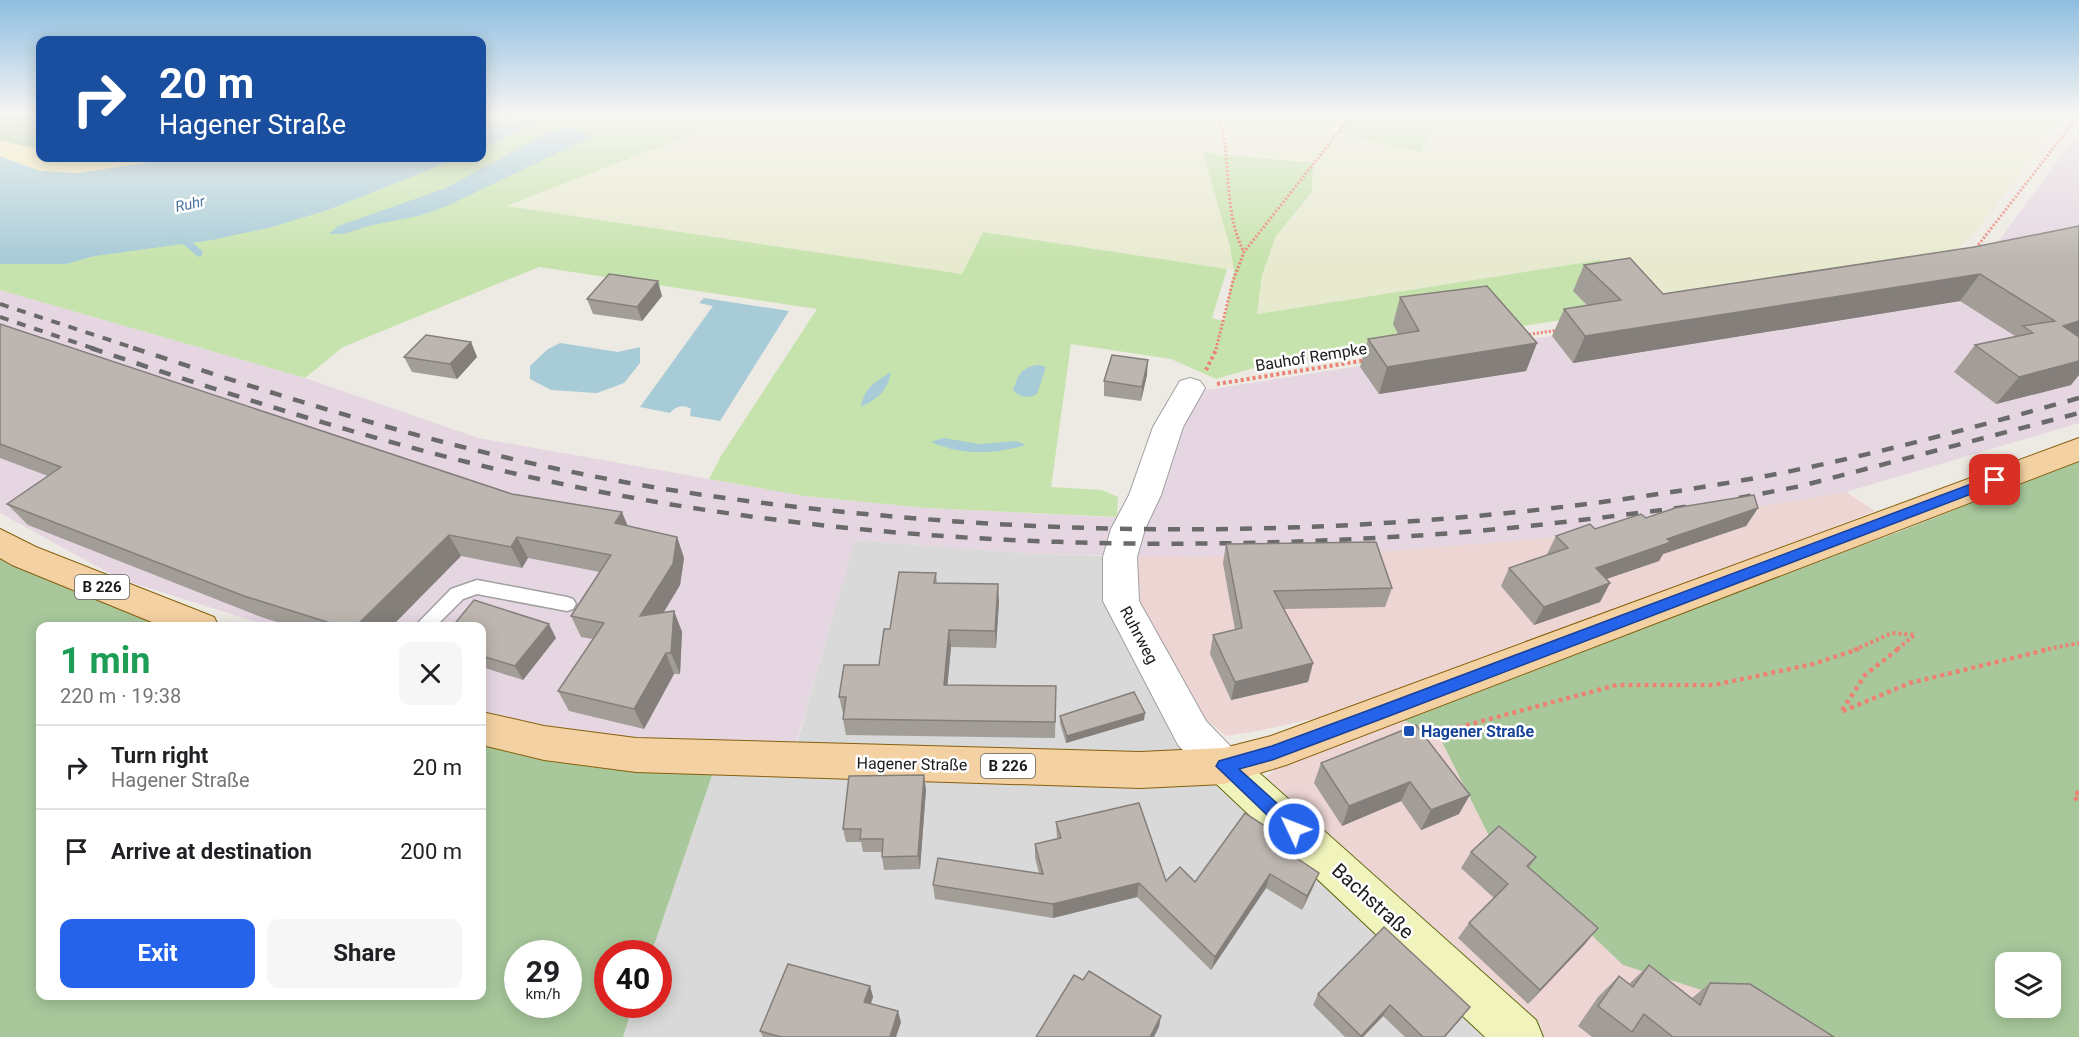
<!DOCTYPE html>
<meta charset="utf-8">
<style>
:root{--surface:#fff;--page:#f6f6f6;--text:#202124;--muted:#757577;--line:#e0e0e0;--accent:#2563eb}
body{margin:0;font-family:Roboto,sans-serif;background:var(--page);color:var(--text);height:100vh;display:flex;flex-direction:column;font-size:22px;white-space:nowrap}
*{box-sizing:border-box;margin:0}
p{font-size:20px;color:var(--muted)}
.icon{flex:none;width:33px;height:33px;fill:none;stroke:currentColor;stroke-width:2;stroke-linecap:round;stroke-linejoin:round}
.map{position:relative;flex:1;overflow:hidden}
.sheet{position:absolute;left:36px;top:622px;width:450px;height:378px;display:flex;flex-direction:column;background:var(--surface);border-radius:12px;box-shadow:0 3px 15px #0003}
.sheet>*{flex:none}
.hud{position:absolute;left:36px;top:36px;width:450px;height:126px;border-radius:12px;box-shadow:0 3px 15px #0003;background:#1a4fa0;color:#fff;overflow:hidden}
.tools{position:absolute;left:1995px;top:952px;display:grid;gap:12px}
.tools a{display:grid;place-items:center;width:66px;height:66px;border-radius:12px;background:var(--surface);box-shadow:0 3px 15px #0003;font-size:30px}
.speed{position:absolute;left:504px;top:940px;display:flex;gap:12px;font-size:30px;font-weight:700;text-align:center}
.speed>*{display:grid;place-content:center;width:78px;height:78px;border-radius:50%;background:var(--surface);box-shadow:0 3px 15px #0003;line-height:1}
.speed small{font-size:15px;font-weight:400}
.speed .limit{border:9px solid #d22;background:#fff;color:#111}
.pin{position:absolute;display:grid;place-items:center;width:51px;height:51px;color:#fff;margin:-26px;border-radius:12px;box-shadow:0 3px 9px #0006}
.me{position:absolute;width:66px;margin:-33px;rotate:313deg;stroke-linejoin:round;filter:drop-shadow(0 0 4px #0008)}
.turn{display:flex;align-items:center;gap:21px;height:126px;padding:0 24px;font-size:27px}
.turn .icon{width:78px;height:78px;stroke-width:2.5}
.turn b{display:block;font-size:42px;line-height:51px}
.round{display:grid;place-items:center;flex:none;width:63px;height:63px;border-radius:12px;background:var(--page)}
.overview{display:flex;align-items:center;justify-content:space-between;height:102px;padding:0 24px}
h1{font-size:36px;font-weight:700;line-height:45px;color:#1e9e55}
.cta{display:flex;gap:12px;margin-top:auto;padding:12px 24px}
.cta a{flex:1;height:69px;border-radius:12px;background:var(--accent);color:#fff;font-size:24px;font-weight:700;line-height:69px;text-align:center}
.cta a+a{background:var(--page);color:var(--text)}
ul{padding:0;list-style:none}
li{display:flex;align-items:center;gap:18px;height:84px;padding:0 24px;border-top:2px solid var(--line)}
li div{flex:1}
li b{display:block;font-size:22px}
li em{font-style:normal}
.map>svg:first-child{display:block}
.residential{fill:#dad9d9}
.commercial{fill:#ecd5d3}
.industrial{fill:#e5d6e2}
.farmland{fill:#e8ead0}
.grass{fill:#c7e3ad}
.forest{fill:#a8c89b;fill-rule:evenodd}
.sand{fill:#f8ebb6}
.water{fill:#a7cbd7}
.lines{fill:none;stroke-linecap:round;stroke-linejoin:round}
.stream{stroke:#a7cbd7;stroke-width:7}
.lane-casing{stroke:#a0a0a0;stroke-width:3}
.street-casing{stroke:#a0a0a0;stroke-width:2}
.secondary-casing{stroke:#5e680e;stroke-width:2}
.primary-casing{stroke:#87600d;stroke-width:2}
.path-far2{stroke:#ec8274;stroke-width:3;stroke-dasharray:2 2;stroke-linecap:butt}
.path-far1{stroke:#ec8274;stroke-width:4;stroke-dasharray:3 3;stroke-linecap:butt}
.path{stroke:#ec8274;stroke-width:4.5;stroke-dasharray:4 4;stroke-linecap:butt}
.lane{fill:#fff;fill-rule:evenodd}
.street{fill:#fff;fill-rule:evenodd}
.secondary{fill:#f0f3bb;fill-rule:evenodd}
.primary{fill:#f3d1a2;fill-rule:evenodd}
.rail-far1{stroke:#6a6a6a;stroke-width:4;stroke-dasharray:9 9;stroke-linecap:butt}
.rail{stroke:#6a6a6a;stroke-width:4.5;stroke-dasharray:12 12;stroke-linecap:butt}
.wall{fill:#a39d97}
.shaded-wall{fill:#847f7b}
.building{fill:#bdb6b0;stroke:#847f7b;stroke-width:1.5}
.route{fill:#2563eb;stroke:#184099;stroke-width:1.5}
.transit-dot{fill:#1a4fb4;stroke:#fff;stroke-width:2}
.labels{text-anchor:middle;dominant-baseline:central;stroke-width:5;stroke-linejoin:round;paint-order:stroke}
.far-water-label{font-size:15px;font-style:italic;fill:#4f759c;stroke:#fff}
.shield{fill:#fff;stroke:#606060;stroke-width:1.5}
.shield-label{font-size:15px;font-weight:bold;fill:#1c1c1c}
.street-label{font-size:16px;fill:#1c1c1c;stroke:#fff}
.transit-label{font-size:16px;font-weight:bold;fill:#164399;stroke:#fff;text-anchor:start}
.near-street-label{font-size:20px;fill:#1c1c1c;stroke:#fff}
</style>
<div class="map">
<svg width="2079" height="1037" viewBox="0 0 2079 1037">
<rect width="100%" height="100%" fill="#edeae3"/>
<polygon class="residential" points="854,540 1037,554 1108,556 1110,601 1175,743 1211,781 1416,961 1496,1037 623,1037 633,1005 658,1005 658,954 651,954 718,758 792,761"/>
<g class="commercial">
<polygon points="1846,492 1875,511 1384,703 1257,731 1226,736 1201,715 1136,607 1138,573 1134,556 1389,551 1536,539 1655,524"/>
<polygon points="1399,718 1439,736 1490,838 1802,1037 1539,1037 1262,781 1277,767"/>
</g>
<polygon class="industrial" points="2079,132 2079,423 1846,492 1655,524 1536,539 1389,551 1196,557 1037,554 855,540 791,761 544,743 482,729 482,627 273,627 120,579 0,513 0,290 305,378 478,438 805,496 927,508 1148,519 1194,392 1972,270 1989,254"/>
<polygon class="farmland" points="741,115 1352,115 1420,152 1439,115 2065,115 1983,222 1959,248 1938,258 1647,307 1599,260 1257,314 1262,275 1276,236 1312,192 1313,164 1203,153 1230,247 1234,270 983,232 962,274 505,206"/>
<g class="grass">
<polygon points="554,115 741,115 506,206 962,274 983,232 1227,269 1212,318 1224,321 1234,270 1230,247 1203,153 1313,163 1312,192 1276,236 1262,275 1257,314 1600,260 1647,307 1261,366 1216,379 1171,359 1071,344 1051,487 1102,490 1118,497 1117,517 927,508 805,496 709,479 721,456 817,309 539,267 343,347 305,378 0,290 0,264 66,264 95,256 328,210 459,158 482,158 482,148"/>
<polygon points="1350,115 1439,115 1421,152 1336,133"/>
</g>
<g class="forest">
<polygon points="0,115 40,115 40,149 0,141"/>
<path d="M2079,461V1037H1802L1749,1005L1623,965L1490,838L1439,736L1399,718L1901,531ZM2006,963H2050V1008H2006Z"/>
<path d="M0,558L87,597L181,627H40V996H482V729L544,743L718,758L651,954H608V1005H633L623,1037H0ZM518,954H568V1005H518Z"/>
</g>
<polygon class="sand" points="0,141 40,149 40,158 178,158 78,173 40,171 0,156"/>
<g class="water">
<polygon points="482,115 554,115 482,148"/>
<polygon points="567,127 589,133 585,140 447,206 418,216 368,226 345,234 329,234 338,226 446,188 549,132"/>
<polygon points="0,156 40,171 78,173 178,158 459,158 328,210 272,227 212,240 95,256 66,264 0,264"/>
<path d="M704,298L789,311L720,421L690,416L691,409C684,404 675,406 670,413L640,407L713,306L699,303Z"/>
<polygon points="560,343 618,352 640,347 640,363 624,383 597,393 551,390 530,379 530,366 548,349"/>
<path d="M1039,365L1046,367L1037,394C1028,399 1020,398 1013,390C1018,375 1022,366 1039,365Z"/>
<path d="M891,372C887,392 878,398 861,407C864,388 875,382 891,372Z"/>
<path d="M943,438L980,444L1017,441L1026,445C995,454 962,456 931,442Z"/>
</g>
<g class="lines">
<polyline class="stream" points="178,235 199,253"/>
<defs>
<polygon id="lane" points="477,580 567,597 573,599 576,604 573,609 567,611 477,594 463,599 435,627 414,627 451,589"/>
<polygon id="street" points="1190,378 1200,381 1205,388 1183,427 1161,495 1145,529 1137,557 1139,601 1206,721 1238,754 1244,766 1238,778 1224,784 1210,778 1178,745 1103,601 1103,557 1111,529 1129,495 1153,427 1180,381"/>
<polygon id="secondary" points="1224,748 1238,754 1536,1020 1543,1037 1485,1037 1210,778 1204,766 1210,754"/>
<g id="primary">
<polygon points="2079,438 2079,461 1286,765 1224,784 1140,788 636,772 544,760 482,745 482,712 544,726 636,738 1140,752 1224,748 1271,736"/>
<polygon points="0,529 36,547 214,617 219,627 164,627 12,565 0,558"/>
</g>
</defs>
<use href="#lane" class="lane-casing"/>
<use href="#street" class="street-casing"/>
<use href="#secondary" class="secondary-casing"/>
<use href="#primary" class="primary-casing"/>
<g class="path-far2">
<path d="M1218,115C1233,160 1222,210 1244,252"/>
<polyline points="1976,248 2079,115"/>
<polyline points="1525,335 1559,330"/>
<polyline points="1216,349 1233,281 1244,252 1352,115"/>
</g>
<g class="path-far1">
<polyline points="1206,370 1217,348"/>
<polyline points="1217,384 1367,360"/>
<polyline points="1854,650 1892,633 1915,635 1896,650"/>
<polyline points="2042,650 2079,643"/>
</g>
<g class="path">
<polyline points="1898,649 1865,675 1841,712 1910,683 2050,649"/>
<polyline points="1428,726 1441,732 1617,685 1714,685 1813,664 1859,649"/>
<polyline points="2079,792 2074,795 2079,804"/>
</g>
<use href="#lane" class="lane"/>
<use href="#street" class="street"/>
<use href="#secondary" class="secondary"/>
<use href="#primary" class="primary"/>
<g class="rail-far1">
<polyline points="0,304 137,349"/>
<polyline points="0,317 95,349"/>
</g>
<g class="rail">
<path d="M91,348C269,408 448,465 634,498C883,543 1139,552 1391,537C1492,532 1592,519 1692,506"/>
<path d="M133,348C268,392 404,436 544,466C657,491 773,506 888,516C1166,541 1446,531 1721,484C1842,464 1961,431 2079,398"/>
<polyline points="1739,498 1801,486 2079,413"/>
</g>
</g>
<g class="wall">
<polygon points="2079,226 2071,385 1996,404 1954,372 1975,345 2014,337 2015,336 1960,301 1573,363 1552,336 1564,309 1587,305 1573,291 1584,265 1663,294 1974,247"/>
<polygon points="662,296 642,321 593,314 587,299"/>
<polygon points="1400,297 1537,343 1526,371 1379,394 1360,367 1368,339 1398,334 1393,324"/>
<polygon points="0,324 512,494 628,526 677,537 684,558 680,585 663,613 674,611 682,632 680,674 674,674 644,729 569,711 558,691 593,639 581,637 571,616 600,572 528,558 522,568 461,556 391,627 293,627 261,617 28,525 7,504 48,476 0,458"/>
<polygon points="471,342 477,357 457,379 412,372 404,357"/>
<polygon points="1147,375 1141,401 1104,396 1104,381"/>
<polygon points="1758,508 1746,526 1663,554 1659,561 1606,579 1610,583 1600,602 1534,625 1501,586 1509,568 1548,555 1547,554 1556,536 1595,529"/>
<polygon points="1226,544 1392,588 1385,607 1284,609 1313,663 1308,682 1231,700 1210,654 1213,635 1235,630 1223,563"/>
<polygon points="936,573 937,583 999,601 996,648 951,647 947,685 1056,686 1055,738 846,735 843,719 844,713 843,713 839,697 879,665 890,629"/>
<polygon points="482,627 556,638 523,680 482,667"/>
<polygon points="1060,716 1144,720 1066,743 1060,723"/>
<polygon points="1416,725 1459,814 1421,830 1401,801 1342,826 1314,783 1321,763"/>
<polygon points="926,789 920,869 884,870 882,857 882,852 863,852 861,842 846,842 843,829"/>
<polygon points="1056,822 1166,881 1195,882 1288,852 1319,873 1313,887 1302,910 1266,888 1211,970 1137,897 1053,918 935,899 933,885 1039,873 1035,858 1035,844 1057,839"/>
<polygon points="1471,852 1536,857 1529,868 1585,944 1528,1004 1458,938 1469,923 1494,898 1461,868"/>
<polygon points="1384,927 1462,1018 1445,1037 1405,1037 1383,1016 1363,1037 1345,1037 1313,1005 1318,994"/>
<polygon points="1649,965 1692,998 1710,983 1834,1037 1592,1037 1578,1026 1598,997 1619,976 1629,984"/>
<polygon points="870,986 873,997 871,1004 901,1022 896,1037 763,1037 760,1031"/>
</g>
<g class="shaded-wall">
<polygon points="1980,274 1960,301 1573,363 1585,336"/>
<polygon points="658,281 662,296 642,321 637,307"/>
<polygon points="2079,321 2079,340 2063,326"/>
<polygon points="471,342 477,357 457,379 450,364"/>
<polygon points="1537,343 1526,371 1379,394 1387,367"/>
<polygon points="1148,360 1147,375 1141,401 1142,387"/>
<polygon points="2079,361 2079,375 2071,385 1996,404 2019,377"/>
<polygon points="1758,508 1746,526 1663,554 1659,561 1586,586 1596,568 1667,539"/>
<polygon points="622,512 631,534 615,523"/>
<polygon points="449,535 461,556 391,627 355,627"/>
<polygon points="517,537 528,558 522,568 511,547"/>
<polygon points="677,537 684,558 680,585 649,637 640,616"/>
<polygon points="1610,583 1600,602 1534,625 1544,607"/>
<polygon points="998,584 999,601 996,648 995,631"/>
<polygon points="674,611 682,632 680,674 671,653"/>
<polygon points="549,624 556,638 523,680 515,666"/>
<polygon points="949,630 951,647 946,701 944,685"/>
<polygon points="666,653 674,674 644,729 634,709"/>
<polygon points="1313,663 1308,682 1231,700 1235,682"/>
<polygon points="1145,713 1144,720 1066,743 1067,736"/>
<polygon points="924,775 926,789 920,869 918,856"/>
<polygon points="1410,782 1401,801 1342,826 1349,806"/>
<polygon points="1470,795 1459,814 1421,830 1431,810"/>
<polygon points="1319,873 1313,887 1302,910 1307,896"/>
<polygon points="1270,874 1266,888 1211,970 1215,957"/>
<polygon points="1139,883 1137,897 1053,918 1053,904"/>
<polygon points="1598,928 1585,944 1528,1004 1540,990"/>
<polygon points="870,986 873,997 867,1013 864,1002"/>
<polygon points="1390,1005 1383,1016 1363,1037 1360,1037"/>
<polygon points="1470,1007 1445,1037 1444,1037"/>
<polygon points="898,1011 901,1022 896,1037 890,1037"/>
<polygon points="1161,1016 1159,1027 1154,1037 1150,1037"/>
</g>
<g class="building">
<polygon points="2079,226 2079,321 2063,326 2079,337 2079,361 2019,377 1975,345 2033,333 2023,326 2055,321 1980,274 1585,336 1564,309 1621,300 1584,265 1630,258 1663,294 1974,247"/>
<polygon points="609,274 658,281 637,307 587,299"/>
<polygon points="1487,286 1537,343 1387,367 1368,339 1419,331 1400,297"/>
<polygon points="0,324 512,494 622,512 615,523 677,537 673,564 640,616 674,611 671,653 666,653 634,709 558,691 604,623 571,616 611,555 517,537 511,547 449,535 355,627 343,627 244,596 7,504 61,467 0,444"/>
<polygon points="426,335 471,342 450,364 404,357"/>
<polygon points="1112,355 1148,360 1142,387 1104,381"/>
<polygon points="1754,495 1758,508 1667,539 1671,542 1596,568 1610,583 1544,607 1509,568 1568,548 1556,536 1590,524 1595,529 1641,514 1646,518 1675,508"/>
<polygon points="1376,542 1392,588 1274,591 1313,663 1235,682 1213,635 1242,628 1226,544"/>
<polygon points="899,572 936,573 934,583 998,584 995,631 949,630 944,685 1056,686 1055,722 843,719 846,697 839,697 844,665 879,665 884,629 890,629"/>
<polygon points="474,600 549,624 515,666 482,656 482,627 452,627"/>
<polygon points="1134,692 1145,713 1067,736 1060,716"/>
<polygon points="1416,725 1470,795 1431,810 1410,782 1349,806 1321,763"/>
<polygon points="924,775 918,856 882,857 883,839 860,839 861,829 843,829 849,776"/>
<polygon points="1139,803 1166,881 1180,867 1195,882 1245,813 1291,843 1286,851 1319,873 1307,896 1270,874 1215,957 1139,883 1053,904 933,885 938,858 1043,874 1035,844 1061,838 1056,822"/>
<polygon points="1499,826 1536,857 1527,866 1598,928 1540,990 1469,923 1508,884 1471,852"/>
<polygon points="1384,927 1470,1007 1444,1037 1423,1037 1390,1005 1361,1036 1318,994"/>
<polygon points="788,964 870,986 864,1002 898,1011 890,1037 781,1037 760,1031"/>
<polygon points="1649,965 1700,1005 1710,983 1750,984 1834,1037 1673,1037 1644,1014 1632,1032 1598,1006 1619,976 1633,987"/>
<polygon points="1089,971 1161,1016 1150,1037 1036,1037 1074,975 1083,980"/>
</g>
<linearGradient id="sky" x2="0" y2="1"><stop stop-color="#8ebde1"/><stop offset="0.44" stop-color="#f7f6f2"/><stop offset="1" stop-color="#f7f6f2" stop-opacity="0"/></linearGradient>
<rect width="2079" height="260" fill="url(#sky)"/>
<polygon class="route" points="1995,475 2002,480 2000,483 1376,721 1272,760 1239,769 1300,824 1302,829 1300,835 1294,837 1288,835 1216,766 1219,761 1272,746 1364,712"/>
<rect class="transit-dot" x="1403" y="725" width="12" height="12" rx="3"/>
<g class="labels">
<g class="far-water-label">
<text transform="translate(190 204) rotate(-12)">Ruhr</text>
</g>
<g class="shield">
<rect x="75" y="575" width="54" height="24" rx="4.5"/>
<rect x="981" y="754" width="54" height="24" rx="4.5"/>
</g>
<g class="shield-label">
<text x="102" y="587">B 226</text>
<text x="1008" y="766">B 226</text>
</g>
<g class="street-label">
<text transform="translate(1311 357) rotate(-9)">Bauhof Rempke</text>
<text transform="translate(1139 635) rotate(62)">Ruhrweg</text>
<text transform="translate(912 764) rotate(1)">Hagener Straße</text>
</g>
<g class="transit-label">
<text x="1421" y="731">Hagener Straße</text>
</g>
<g class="near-street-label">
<text transform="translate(1373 901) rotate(42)">Bachstraße</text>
</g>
</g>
</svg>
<div class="tools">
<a><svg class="icon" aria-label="layers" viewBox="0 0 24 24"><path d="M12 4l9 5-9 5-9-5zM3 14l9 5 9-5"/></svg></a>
</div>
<div class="speed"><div>29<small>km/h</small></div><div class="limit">40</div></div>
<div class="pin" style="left:1995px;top:480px;background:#d93025"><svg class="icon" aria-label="arrive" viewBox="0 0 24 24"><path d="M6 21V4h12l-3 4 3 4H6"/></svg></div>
<svg class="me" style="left:1294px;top:829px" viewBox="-20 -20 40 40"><circle r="17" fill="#2563eb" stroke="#fff" stroke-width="3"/><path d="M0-11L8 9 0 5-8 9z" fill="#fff"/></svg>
<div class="hud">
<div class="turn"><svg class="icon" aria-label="right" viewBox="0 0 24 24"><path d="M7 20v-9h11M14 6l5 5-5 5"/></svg><div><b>20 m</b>Hagener Straße</div></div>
</div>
<section class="sheet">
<div class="overview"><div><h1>1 min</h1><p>220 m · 19:38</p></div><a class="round"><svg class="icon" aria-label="close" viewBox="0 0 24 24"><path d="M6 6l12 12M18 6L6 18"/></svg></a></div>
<ul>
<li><svg class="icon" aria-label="right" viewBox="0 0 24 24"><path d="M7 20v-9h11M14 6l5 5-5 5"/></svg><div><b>Turn right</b><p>Hagener Straße</p></div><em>20 m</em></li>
<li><svg class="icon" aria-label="arrive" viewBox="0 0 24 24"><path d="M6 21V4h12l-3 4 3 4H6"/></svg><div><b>Arrive at destination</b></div><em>200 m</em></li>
</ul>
<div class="cta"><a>Exit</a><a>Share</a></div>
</section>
</div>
